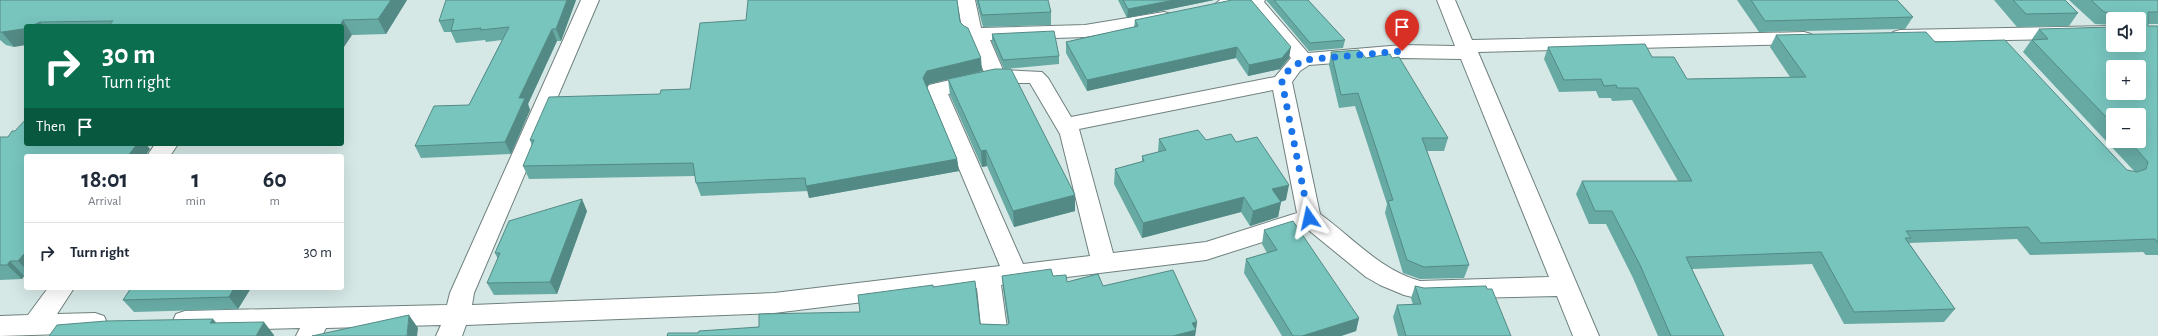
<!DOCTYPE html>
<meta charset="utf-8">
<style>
:root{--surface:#fff;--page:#f2f2f3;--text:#1f2937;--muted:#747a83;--line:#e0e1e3}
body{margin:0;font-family:"Alegreya Sans",sans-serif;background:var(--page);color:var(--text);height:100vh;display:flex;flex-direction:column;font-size:15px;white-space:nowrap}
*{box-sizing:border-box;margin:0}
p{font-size:13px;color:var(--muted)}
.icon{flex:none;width:22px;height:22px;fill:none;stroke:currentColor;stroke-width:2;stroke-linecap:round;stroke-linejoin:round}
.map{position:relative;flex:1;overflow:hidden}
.side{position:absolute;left:24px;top:154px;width:320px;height:136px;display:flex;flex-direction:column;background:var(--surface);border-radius:4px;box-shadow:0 4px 16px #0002}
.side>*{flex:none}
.hud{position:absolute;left:24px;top:24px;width:320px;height:122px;border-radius:4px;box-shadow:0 4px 16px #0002;background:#0b6e4f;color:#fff;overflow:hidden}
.tools{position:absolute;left:2106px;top:12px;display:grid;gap:8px}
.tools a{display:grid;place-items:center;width:40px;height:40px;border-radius:4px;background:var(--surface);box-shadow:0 4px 16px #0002;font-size:20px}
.pin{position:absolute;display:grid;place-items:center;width:34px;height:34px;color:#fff;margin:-41px -17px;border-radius:50% 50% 50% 0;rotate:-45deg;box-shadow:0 0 4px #0007}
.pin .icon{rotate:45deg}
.me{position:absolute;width:44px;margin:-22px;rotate:349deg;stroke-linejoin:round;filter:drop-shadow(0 0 3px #0008)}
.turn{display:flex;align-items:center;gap:14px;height:84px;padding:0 12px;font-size:18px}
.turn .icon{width:52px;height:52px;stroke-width:2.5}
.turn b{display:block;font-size:28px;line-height:34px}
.then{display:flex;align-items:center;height:38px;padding:0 12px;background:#0003;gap:8px;font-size:15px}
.eta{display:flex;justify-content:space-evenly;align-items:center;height:68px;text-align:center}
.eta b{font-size:24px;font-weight:700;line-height:28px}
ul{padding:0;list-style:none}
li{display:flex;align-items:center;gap:12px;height:60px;padding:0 12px;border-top:1px solid var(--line)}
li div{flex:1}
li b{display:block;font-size:15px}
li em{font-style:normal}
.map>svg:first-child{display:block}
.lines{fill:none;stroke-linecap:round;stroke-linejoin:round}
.minor-casing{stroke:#6f807e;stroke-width:2}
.minor{fill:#fff;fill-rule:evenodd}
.wall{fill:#67a9a3;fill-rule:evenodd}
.shaded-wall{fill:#548a85}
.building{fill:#78c5be;stroke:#548a85;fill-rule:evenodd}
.route{stroke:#1a73e8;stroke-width:7;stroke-dasharray:0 12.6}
</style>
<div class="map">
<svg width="2158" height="336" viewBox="0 0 2158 336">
<rect width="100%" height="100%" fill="#d5e8e5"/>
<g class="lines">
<defs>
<g id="minor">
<path d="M581,0H599L474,293L472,305L774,293L1000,266L926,90L929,85L984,72L970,39L966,38L963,34L957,0H975L981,28L1085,25L1164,12L1171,14L1174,18L1171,22L1085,37L990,40L1003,70L1042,72L1048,78L1071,117L1275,77L1291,58L1248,7L1223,11L1216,9L1214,5L1220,0H1265L1264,2L1308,53L1402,45L1455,46L1437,0H1455L1472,40L1804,32L1811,34L1814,38L1811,42L1804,44L1478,52L1599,336H1573L1557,296L1420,299L1404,295L1380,285L1366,277L1306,228L1206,260L1001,285L1008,336H982L977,288L774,313L466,325L462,336H436L441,325L326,328L322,336H296L300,328L185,331L176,328L173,321L176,314L185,311L447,305L450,293ZM1402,58L1461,59L1549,277L1420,281C1380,270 1352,237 1320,214L1292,82L1300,71L1309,65ZM996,83H1030L1060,134L1090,256L1023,264L948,94ZM1273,90L1297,213L1206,242L1113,253L1079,129Z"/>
<polygon points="2113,26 2113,38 1900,42 1893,40 1890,36 1893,32 1900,30"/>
<polygon points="155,144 178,144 170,156 147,156"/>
<polygon points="48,288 74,288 57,314 95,313 104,316 107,323 104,330 95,333 0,336 0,316 28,315"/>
</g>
</defs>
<use href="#minor" class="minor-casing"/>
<use href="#minor" class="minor"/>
</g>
<g class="wall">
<polygon points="0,0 407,0 386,34 352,35 342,26 26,26 14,47 6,45 0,40"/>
<polygon points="576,0 561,41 557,41 528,104 530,110 511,154 421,158 415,146 469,105 502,40 486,42 485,40 456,43 451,32 444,32 439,21"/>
<polygon points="976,0 1048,0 1051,12 1051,25 983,27"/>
<polygon points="1118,0 1214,0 1127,18"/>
<polygon points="1266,0 1308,0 1345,40 1343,48 1309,51"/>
<polygon points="1737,0 1897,0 1913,17 1905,29 1759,32"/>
<polygon points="1994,0 2065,0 2078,13 2069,26 2017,27"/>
<path d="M2069,0H2158V24H2148V26H2158V255H2146L2143,252L2030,255L2017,239L1909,243L1955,309L1944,322L1844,324L1812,264L1692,269L1724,336H1658L1633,278L1606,224H1589L1576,194L1582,181H1678L1632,100L1612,101L1611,98H1599L1596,91L1559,92L1544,59L1548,47L1652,57L1687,79L1790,77L1770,47L1776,35L1935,42L2127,170L2135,172L2023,52L2039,29L2113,45L2139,19H2113V25L2095,24ZM2113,115L2139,141H2113Z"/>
<polygon points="746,20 960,22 982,71 929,84 927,87 957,159 959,171 809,198 808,191 701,196 696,183 695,176 529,179 523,166 532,146 530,140 660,94 690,89"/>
<polygon points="1135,20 1289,58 1280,69 1248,76 1236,58 1087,91 1066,53 1066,42 1134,27"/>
<polygon points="992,34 1059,56 1059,64 1004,69 992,42"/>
<polygon points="1331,52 1366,58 1392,58 1448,138 1444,151 1427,151 1469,265 1464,278 1420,279 1403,273 1385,213 1387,204 1355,106 1339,108 1329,65"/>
<polygon points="948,79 1075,195 1075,211 1014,227 987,166 982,167 950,95"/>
<polygon points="15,131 150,149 147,153 149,156 26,156 26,276 24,276 22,279 0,280 0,137 8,137"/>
<polygon points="1159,139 1206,140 1236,142 1286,200 1281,202 1278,217 1250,226 1241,212 1142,238 1114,184 1115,169 1142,162 1142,156 1158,152"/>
<polygon points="587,211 557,294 494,295 487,283 498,259 495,253"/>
<polygon points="1264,230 1359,318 1356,331 1341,336 1282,336 1244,273 1246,259 1267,253 1262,244"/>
<polygon points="1002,276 1053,276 1067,282 1103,286 1197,322 1195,336 698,333 759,327 860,312 933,287 980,324 1007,325 1008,324 1003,289"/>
<polygon points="1415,286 1511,336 1398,336 1393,317 1397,305 1413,305 1411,298"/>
<polygon points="131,288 251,288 238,309 134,312 123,300"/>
</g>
<g class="shaded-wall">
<polygon points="391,0 407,0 386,34 378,19"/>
<polygon points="567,0 576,0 561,41 556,29"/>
<polygon points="1174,0 1214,0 1127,18 1128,9"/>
<polygon points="343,20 352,35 342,50 342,26 340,26"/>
<polygon points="40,22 43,26 31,26"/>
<polygon points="26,28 26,45 14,47 2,32"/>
<polygon points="552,29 557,41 528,104 530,110 511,154 505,142 519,98"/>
<polygon points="1237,47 1236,58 1087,91 1087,80"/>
<polygon points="1291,47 1289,58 1280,69 1248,76 1249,65"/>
<polygon points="981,58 982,71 929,84 925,91 923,78 927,71"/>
<polygon points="136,144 146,144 150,149 147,153 149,156 128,156"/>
<polygon points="986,150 987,166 982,167 981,151"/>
<polygon points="957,159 959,171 809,198 806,186"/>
<polygon points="1289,185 1286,200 1270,204 1272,189"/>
<polygon points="1075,195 1075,211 1014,227 1013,211"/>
<polygon points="1244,197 1241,212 1142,238 1143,223"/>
<polygon points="582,199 587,211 557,294 550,282"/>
<polygon points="1281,202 1278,217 1250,226 1253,211"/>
<polygon points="24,254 26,256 26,269 18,261"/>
<polygon points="10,261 24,276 22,279 7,265"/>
<polygon points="234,288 251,288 238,309 229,297"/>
<polygon points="409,315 418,328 417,336 407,336"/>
<polygon points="1359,318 1356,331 1341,336 1302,336"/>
<polygon points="213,319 224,332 210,323"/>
<polygon points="264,322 274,335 274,336 256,336"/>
<polygon points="1197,322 1195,336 1173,336 1192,323"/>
</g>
<g class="building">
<polygon points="0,0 391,0 378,19 343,20 340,26 108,26 113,21 40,22 31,26 26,26 26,28 23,29 2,32 0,32"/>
<polygon points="446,0 567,0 556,29 552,29 519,98 525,98 505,142 415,146 434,106 469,105 509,27 480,30 481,28 451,31 454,19 439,21"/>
<polygon points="748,0 957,0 960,22 964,26 968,28 981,58 927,71 923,78 957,159 806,186 805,178 696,183 693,163 523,166 534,140 530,140 549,97 660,94 661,90 690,89 700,23 746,20"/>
<polygon points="978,0 1048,0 1051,12 982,15"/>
<polygon points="1123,0 1174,0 1128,9"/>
<polygon points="1232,0 1251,0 1291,47 1282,58 1249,65 1237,47 1087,80 1066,42 1138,26 1135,20"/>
<polygon points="1274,0 1308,0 1345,40 1310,43"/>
<polygon points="1751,0 1897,0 1913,17 1765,21"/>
<polygon points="2013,0 2065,0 2078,13 2026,14"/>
<path d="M2091,0H2158V12H2148V26H2158V243L2155,239L2041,243L2028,227L1906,231L1911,238H1905L1955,309L1854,312L1821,252L1686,257L1724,336H1671L1640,265L1612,211H1595L1582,181H1692L1638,88H1617L1616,85L1604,86L1601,79L1564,80L1548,47L1645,44L1652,57H1674L1687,79L1806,77L1776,35L1926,32L1935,42L2005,40L2127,170L2137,172L2146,169L2148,162L2129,141H2139V115H2113V124L2032,40L2048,39L2039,29L2113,27V45H2139V19H2123L2124,13L2104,12ZM2113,67H2139V93H2113Z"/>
<polygon points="1054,31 1059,56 1003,60 992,34"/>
<polygon points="1359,50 1366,58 1390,54 1392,58 1399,57 1448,138 1422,138 1469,265 1424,267 1407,260 1388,201 1393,200 1358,93 1341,95 1331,52"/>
<polygon points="995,69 1011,69 1075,195 1013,211 986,150 981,151 948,79"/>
<polygon points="26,119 26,144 137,144 128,156 26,156 26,254 24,254 18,261 10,261 7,265 0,265 0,137 8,137 12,131 15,131"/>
<polygon points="1198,130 1206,140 1231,134 1236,142 1257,137 1289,185 1272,189 1281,202 1253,211 1244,197 1143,223 1115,169 1144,161 1142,156 1166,150 1159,139"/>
<polygon points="582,199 550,282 487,283 500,253 495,253 509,221"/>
<polygon points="1293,221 1359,318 1302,336 1293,336 1246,259 1277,250 1264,230"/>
<polygon points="1051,269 1053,276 1066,275 1067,282 1098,274 1103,286 1173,270 1197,322 1192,323 1196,330 1173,336 667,336 668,333 698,333 699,331 759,327 759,314 860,312 858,295 933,285 933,287 975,281 980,324 1007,325 1009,323 1002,276"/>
<polygon points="1415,286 1424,288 1486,286 1487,289 1492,289 1511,336 1406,336 1397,305 1421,304"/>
<polygon points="131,288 234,288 229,297 123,300"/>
<polygon points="409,315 407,336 312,336"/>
<polygon points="213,319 210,323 264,322 256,336 49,336 57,325 106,321"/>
</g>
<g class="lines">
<polyline class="route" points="1309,218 1282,82 1288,71 1303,60 1402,51"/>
</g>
</svg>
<div class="tools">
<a><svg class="icon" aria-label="sound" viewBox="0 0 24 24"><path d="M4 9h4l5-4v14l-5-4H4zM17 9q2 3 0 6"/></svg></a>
<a>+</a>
<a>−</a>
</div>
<div class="pin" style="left:1402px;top:51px;background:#d93025"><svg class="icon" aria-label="arrive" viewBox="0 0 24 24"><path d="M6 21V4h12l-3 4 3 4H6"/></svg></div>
<svg class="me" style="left:1309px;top:218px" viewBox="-20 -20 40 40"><path d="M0-17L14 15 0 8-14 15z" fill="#1a73e8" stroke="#fff" stroke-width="4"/></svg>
<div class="hud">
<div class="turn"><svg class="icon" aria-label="right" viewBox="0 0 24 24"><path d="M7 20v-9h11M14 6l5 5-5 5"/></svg><div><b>30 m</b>Turn right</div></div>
<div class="then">Then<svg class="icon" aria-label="arrive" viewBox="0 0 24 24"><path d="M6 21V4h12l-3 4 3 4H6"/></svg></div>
</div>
<section class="side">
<div class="eta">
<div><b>18:01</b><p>Arrival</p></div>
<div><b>1</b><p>min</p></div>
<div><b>60</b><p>m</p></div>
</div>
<ul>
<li><svg class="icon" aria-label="right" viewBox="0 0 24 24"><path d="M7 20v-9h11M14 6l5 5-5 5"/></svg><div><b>Turn right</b></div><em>30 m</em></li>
</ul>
</section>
</div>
